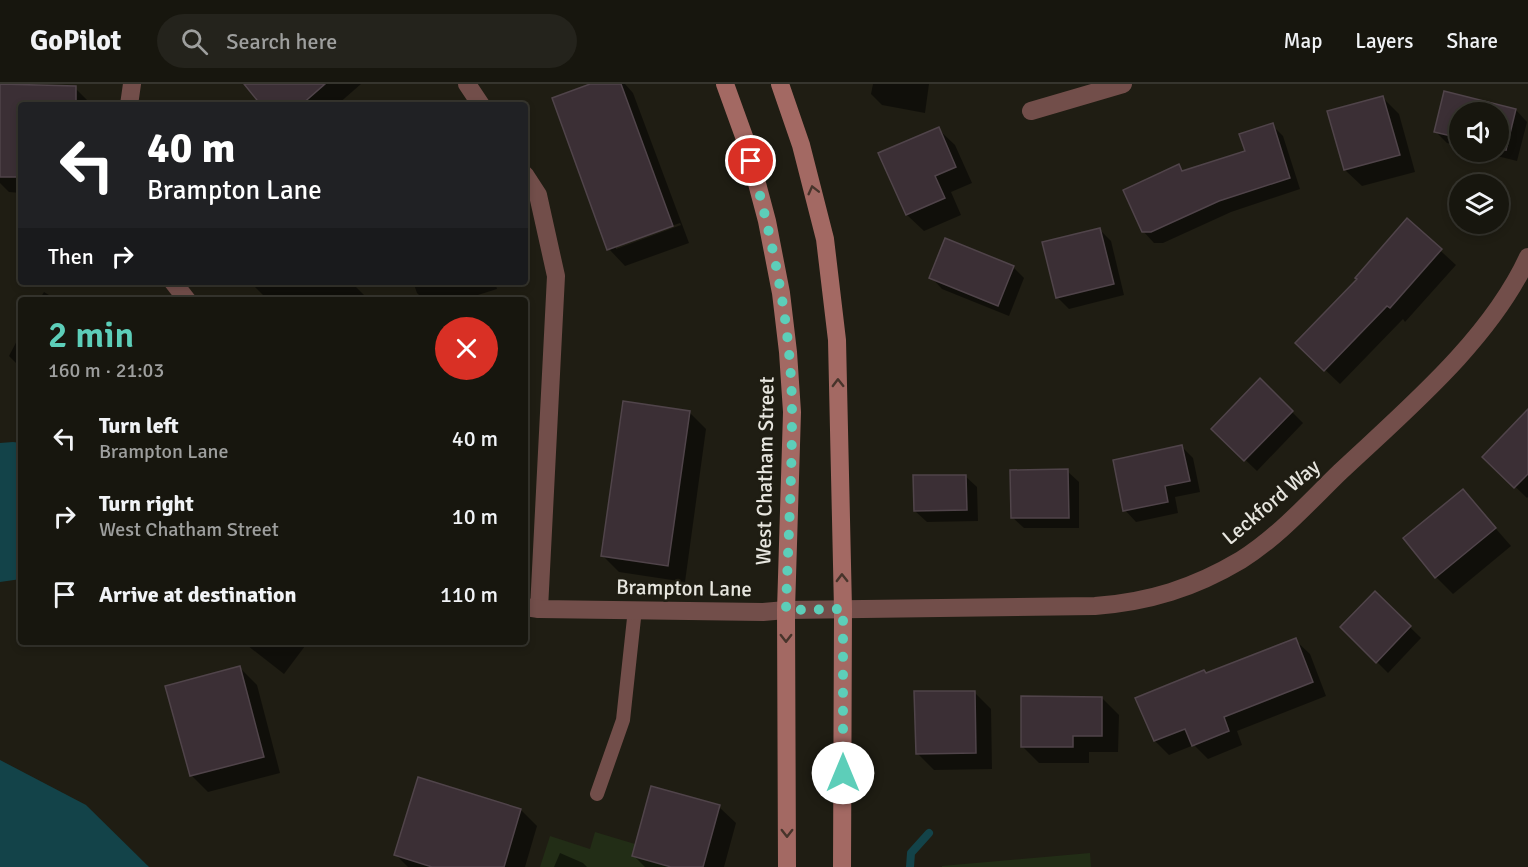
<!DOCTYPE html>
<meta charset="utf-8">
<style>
:root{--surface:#17160e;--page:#24231c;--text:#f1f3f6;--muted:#9e9f9e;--line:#36352e;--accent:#5dceb9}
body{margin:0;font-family:Signika,sans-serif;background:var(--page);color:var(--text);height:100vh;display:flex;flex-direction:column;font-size:22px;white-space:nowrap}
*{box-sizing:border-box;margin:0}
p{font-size:20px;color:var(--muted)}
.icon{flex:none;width:33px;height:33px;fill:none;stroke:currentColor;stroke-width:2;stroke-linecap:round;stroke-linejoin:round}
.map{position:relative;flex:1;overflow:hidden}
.details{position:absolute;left:18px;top:213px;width:510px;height:348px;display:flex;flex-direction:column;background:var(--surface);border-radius:6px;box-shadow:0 3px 9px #0003,0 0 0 2px var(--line)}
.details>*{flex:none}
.banner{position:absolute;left:18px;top:18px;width:510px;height:183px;border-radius:6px;box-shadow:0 3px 9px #0003,0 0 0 2px var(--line);background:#202124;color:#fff;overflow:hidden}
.tools{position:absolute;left:1449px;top:18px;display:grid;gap:12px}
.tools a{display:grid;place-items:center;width:60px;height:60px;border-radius:50%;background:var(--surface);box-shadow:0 3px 9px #0003,0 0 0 2px var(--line);font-size:30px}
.pin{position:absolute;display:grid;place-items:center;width:51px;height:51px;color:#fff;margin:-26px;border:3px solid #fff;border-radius:50%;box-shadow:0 2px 6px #0007}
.me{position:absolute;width:66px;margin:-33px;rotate:0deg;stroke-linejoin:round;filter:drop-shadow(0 0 4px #0008)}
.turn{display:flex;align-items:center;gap:21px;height:126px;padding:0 30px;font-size:27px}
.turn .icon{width:78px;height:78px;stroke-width:2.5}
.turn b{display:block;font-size:42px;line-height:51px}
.then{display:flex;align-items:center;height:57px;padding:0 30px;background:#0003;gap:12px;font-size:22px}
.round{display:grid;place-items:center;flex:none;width:63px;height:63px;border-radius:32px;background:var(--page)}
.head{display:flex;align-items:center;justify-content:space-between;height:102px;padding:0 30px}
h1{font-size:36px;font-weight:600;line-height:45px;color:var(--accent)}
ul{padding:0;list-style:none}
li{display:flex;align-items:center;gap:18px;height:78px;padding:0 30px}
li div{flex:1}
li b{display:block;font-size:22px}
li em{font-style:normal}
header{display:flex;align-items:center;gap:36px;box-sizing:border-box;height:84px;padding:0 30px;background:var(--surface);border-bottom:2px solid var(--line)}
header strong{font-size:28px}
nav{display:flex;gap:33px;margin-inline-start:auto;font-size:21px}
.search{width:420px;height:54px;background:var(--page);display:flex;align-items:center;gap:15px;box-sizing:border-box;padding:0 21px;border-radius:33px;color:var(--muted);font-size:22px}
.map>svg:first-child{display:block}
.green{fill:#222d16}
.water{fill:#134349}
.shadow{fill:#0007;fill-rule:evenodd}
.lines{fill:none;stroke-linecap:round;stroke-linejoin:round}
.stream{stroke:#134349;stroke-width:8}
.building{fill:#3b2f35;stroke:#50444a;stroke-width:1.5}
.lane{stroke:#724e4a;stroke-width:14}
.street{stroke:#724e4a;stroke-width:18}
.secondary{stroke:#a36963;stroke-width:18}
.oneway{stroke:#47342b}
.route{stroke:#5dceb9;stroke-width:10;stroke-dasharray:0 18}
.labels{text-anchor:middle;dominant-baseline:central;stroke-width:5;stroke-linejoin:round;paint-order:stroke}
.street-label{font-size:21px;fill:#e7e6df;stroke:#1f1d13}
</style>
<header>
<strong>GoPilot</strong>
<div class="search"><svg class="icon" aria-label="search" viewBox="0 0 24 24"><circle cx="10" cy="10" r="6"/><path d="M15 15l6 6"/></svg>Search here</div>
<nav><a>Map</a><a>Layers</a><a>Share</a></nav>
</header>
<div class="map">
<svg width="1528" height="783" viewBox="0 0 1528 783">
<rect width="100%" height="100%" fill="#1f1d13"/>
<g class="green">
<polygon points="595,748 635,760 632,772 671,783 540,783 550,752 590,765"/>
<polygon points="1090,769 1091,783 942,783 942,782"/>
</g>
<g class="water">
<polygon points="13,358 21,359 21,495 0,498 0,359"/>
<polygon points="0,676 86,721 149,783 0,783"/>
</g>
<g class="shadow">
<polygon points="246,0 361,0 337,21 263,21"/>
<path d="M594,0H625L633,9L689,159L625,182L609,165L554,15ZM680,139L681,141L616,165V162Z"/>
<polygon points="873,0 929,0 925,29 882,21 871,10"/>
<polygon points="0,1 74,3 91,20 21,21 21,109 9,108 0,99"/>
<polygon points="1445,9 1516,26 1527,38 1517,77 1481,68 1498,68 1498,28 1460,28 1460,62 1447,59 1435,47"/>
<polygon points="1383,14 1399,30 1415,88 1362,102 1345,86"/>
<polygon points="1272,41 1283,52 1300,105 1231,128 1163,159 1154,159 1143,147 1179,82 1184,88 1247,68"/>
<polygon points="938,45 955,61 972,99 951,108 961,131 924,147 907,131 880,70"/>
<polygon points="1407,136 1456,181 1405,238 1403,235 1340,300 1297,259 1359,195"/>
<polygon points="1099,145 1111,157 1124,211 1069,225 1057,213"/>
<polygon points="1013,183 1024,194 1009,232 942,205 931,193"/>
<polygon points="250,198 351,198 366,213 364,216 268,216"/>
<polygon points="413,198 495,198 497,205 462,216 424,216 417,209"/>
<polygon points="44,208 57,216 39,216"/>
<polygon points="21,249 21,284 9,272"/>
<polygon points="1260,296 1303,339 1257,387 1213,345"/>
<polygon points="689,328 706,345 685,498 619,488 603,472"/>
<polygon points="1528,337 1528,413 1527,414 1484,373"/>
<polygon points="1182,363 1193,374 1200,408 1175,413 1178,429 1136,438 1125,426"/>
<polygon points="1067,387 1079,398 1079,444 1024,444 1012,433"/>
<polygon points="965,392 977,403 978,437 927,438 915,427"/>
<polygon points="1463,407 1511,462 1453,510 1436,493 1405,455"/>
<polygon points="1375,509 1421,554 1388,589 1342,543"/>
<polygon points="1295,556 1310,570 1326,612 1237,647 1242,661 1208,675 1194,661 1169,671 1155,657 1207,590"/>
<polygon points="243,558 308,558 284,590"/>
<polygon points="240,584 257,601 280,689 208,708 191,691"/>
<polygon points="974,608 991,625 992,685 934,686 917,669"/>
<polygon points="1102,614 1119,631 1118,668 1089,668 1089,679 1039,679 1022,662"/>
<polygon points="719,723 736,739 724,783 645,783 633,771"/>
<polygon points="521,726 537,742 525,783 408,783 396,771"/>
<polygon points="560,769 583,779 587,783 554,783"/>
</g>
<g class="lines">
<polyline class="stream" points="910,783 911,769 929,749"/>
</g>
<g class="building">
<polygon points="0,0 76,2 76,21 21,21 21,93 0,93"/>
<polygon points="244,0 325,0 301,21 261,21"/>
<polygon points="590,0 621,0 673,142 607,166 552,14"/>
<polygon points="1444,7 1516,25 1506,66 1498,64 1498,28 1460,28 1460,54 1434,48"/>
<polygon points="1383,12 1400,71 1344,86 1327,27"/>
<polygon points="1273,39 1290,94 1219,117 1151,148 1142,148 1123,106 1179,80 1182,87 1245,67 1239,50"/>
<polygon points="939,43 956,83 935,92 945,114 906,131 878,69"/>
<polygon points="1407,134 1442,165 1390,224 1387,222 1324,287 1295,259 1357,195 1355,194"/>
<polygon points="1100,144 1114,200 1056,214 1042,158"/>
<polygon points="945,154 1014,182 998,222 929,194"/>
<polygon points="1260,294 1293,327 1244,377 1211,345"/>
<polygon points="623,317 690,327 668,482 601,472"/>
<polygon points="1528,325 1528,390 1514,404 1482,373"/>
<polygon points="1182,361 1190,397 1165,402 1168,418 1123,427 1113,376"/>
<polygon points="1068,385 1069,434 1011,434 1010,386"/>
<polygon points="913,391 966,391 967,426 914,427"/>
<polygon points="1463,405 1496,444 1435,494 1403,454"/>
<polygon points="1375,507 1411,542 1376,579 1340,543"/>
<polygon points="1296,554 1313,598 1224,633 1229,647 1192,662 1185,645 1154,657 1135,614 1204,586 1206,589"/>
<polygon points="240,582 264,673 190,692 165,602"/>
<polygon points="914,607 975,607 976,669 916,670"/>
<polygon points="1021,612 1102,613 1102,652 1073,652 1073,663 1021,663"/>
<polygon points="418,693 521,725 504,783 432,783 394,771"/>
<polygon points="651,702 720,721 703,783 671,783 632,772"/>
</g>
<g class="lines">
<polyline class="lane" points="597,710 623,636 635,525"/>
<g class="street">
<polyline points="467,0 481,21"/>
<polyline points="129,21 132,0"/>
<polyline points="1031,27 1123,0"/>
<polyline points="525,91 538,111 556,192 539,525"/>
<polyline points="173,198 187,216"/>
<path d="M525,523L539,525L763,528L786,526L1095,522C1149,518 1194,504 1241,476C1278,453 1309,418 1340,388C1406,326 1490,256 1528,173"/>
</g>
<g class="secondary">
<polyline points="725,0 746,58 767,137 781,209 788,268 792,328 786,526 787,783"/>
<polyline points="780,0 801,61 825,155 837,256 843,525 842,783"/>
</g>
</g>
<defs><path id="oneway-chevron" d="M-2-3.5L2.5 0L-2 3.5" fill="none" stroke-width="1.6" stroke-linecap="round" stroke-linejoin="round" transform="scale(1.5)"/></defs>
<g class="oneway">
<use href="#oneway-chevron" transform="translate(813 106) rotate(-104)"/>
<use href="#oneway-chevron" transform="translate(838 299) rotate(-91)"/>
<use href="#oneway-chevron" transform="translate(842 494) rotate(-91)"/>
<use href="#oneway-chevron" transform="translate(786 554) rotate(90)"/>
<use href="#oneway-chevron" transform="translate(787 749) rotate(90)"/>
</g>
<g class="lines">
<path class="route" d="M751,77C773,159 792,244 792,329C792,395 788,460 786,526L843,525V689"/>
</g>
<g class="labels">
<g class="street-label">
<text transform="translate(765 387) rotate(-89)">West Chatham Street</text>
<text transform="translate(1271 418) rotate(-40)">Leckford Way</text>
<text transform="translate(684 504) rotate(1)">Brampton Lane</text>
</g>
</g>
</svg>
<div class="tools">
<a><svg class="icon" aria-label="sound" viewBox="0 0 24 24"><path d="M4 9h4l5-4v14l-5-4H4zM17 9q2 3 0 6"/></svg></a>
<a><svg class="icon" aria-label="layers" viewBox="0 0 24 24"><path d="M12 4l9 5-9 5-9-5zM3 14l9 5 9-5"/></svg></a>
</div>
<div class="pin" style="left:751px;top:77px;background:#d93025"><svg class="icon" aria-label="arrive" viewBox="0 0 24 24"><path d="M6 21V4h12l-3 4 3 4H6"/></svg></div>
<svg class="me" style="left:843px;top:689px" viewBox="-20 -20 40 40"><circle r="19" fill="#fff"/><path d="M0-13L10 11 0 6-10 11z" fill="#5dceb9"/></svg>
<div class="banner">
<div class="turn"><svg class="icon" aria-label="left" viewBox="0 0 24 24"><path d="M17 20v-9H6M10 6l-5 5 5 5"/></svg><div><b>40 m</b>Brampton Lane</div></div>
<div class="then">Then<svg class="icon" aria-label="right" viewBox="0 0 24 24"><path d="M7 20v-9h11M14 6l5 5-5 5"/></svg></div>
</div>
<section class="details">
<div class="head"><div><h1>2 min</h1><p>160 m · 21:03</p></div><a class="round" style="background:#d93025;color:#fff"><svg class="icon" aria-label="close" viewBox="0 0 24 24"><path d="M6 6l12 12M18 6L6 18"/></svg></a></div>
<ul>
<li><svg class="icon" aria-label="left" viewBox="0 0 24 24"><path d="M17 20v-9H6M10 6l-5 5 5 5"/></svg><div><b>Turn left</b><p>Brampton Lane</p></div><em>40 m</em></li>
<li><svg class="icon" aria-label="right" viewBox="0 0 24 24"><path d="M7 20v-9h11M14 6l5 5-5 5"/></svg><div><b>Turn right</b><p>West Chatham Street</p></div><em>10 m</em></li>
<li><svg class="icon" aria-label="arrive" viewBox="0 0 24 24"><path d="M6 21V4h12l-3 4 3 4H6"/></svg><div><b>Arrive at destination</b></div><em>110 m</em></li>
</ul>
</section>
</div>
